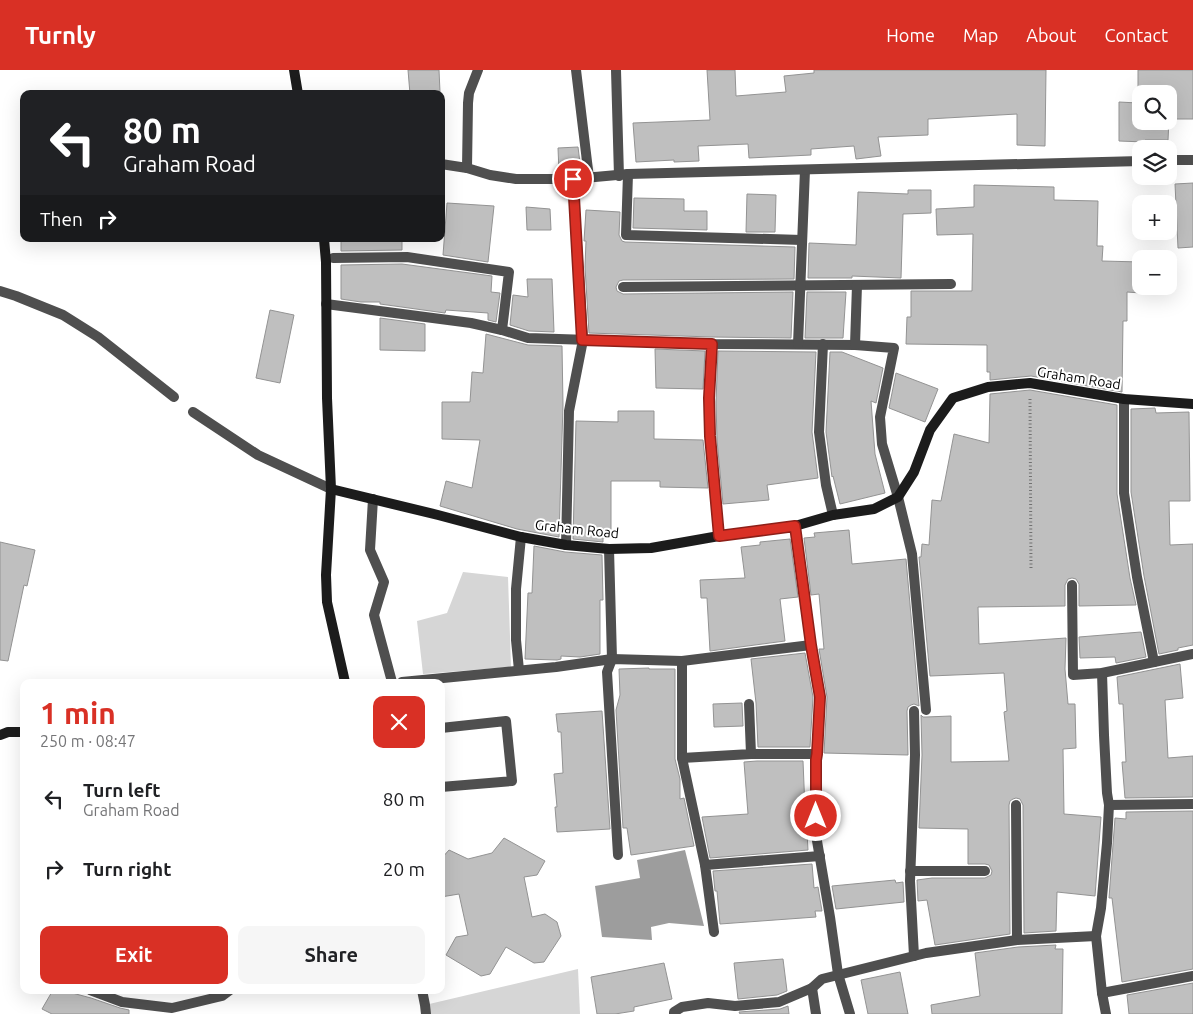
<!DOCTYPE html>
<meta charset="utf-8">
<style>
:root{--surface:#fff;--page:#f6f6f6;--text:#202124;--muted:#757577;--accent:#d93025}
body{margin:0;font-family:Ubuntu,sans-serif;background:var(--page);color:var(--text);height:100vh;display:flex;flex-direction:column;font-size:19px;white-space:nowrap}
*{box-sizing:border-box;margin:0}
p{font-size:16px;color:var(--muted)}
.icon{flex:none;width:28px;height:28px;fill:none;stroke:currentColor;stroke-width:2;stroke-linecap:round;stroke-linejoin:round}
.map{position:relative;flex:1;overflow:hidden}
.panel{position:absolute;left:20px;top:609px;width:425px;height:315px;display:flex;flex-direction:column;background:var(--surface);border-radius:10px;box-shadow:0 5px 20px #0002}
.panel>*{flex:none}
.hud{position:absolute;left:20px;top:20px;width:425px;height:152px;border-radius:10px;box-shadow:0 5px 20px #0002;background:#202124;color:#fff;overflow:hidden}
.controls{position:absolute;left:1132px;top:15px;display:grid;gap:10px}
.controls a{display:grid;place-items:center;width:45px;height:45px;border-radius:10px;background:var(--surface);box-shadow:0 5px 20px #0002;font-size:25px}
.pin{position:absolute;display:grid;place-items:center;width:42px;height:42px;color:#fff;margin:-21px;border:2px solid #fff;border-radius:50%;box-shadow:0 1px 5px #0007}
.me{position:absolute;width:55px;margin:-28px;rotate:0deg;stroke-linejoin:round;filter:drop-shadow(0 0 4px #0008)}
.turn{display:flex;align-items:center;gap:18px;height:105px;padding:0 20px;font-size:22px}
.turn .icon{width:65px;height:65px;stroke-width:2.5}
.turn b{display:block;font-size:35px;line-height:42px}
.then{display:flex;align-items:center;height:48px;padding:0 20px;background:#0003;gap:10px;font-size:19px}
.round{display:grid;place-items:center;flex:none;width:52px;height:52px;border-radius:10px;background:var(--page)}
.headline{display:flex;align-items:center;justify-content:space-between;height:85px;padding:0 20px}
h1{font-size:30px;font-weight:700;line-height:38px;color:var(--accent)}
.primary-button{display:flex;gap:10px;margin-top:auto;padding:10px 20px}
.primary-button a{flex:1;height:58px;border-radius:10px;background:var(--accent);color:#fff;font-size:20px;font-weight:700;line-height:58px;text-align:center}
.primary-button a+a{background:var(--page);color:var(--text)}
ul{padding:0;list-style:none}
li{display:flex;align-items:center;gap:15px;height:70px;padding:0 20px}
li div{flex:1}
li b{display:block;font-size:19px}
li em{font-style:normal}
header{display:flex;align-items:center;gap:30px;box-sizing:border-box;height:70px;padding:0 25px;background:var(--accent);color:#fff}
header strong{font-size:24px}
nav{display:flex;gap:28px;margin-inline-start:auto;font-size:18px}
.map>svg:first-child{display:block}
.green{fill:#d6d6d6}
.water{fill:#9d9d9d}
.building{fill:#bfbfbf;stroke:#939393;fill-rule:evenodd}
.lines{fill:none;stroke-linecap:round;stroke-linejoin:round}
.path{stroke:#717171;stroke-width:3;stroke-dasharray:1 2.5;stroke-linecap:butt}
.lane{stroke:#4f4f4f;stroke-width:10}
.street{stroke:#4f4f4f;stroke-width:10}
.secondary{stroke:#1c1c1c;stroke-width:10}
.route-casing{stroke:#8d1f18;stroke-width:12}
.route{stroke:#d93025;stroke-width:9}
.labels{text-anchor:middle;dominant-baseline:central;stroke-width:4;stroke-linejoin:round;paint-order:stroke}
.street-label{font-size:14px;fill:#000;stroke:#fff}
</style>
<header>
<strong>Turnly</strong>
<nav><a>Home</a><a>Map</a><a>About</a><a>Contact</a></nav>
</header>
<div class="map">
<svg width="1193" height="944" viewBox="0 0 1193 944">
<rect width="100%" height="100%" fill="#fff"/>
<g class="green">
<polygon points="463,502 508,507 511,597 423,604 417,551 447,543"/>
<polygon points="578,899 580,944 425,944 425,935"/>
</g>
<polygon class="water" points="685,780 704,856 669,853 651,857 652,870 602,867 595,816 640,808 637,790"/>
<g class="building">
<polygon points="408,0 439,0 440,22 410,24"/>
<polygon points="707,0 735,0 736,26 786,22 784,6 814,3 814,0 1046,0 1045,76 1017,75 1017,44 928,49 928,65 878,67 881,86 856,89 854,76 811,79 811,85 749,88 748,74 698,76 699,91 674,92 674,90 636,92 633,53 710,50"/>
<path d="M1138,0H1193V49H1169L1168,70H1145V72L1119,71V32L1138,33ZM1141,24H1169V51H1141Z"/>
<polygon points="578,77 581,101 559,102 558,78"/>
<polygon points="1193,113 1193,177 1178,178 1175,114"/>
<polygon points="974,115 1054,117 1054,130 1098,131 1097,176 1103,176 1102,191 1141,192 1141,223 1127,222 1127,251 1123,251 1122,322 1031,306 990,310 990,302 987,302 987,275 906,274 907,247 911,247 911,221 972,221 973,164 937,165 936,139 974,137"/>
<polygon points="908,120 931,120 931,143 903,144 901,208 852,206 852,208 808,208 809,173 856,175 858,122 908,124"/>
<polygon points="747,124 776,125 775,162 746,162"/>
<polygon points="634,128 684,129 684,141 707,141 707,160 633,158"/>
<polygon points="447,133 494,136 488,192 443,185"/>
<polygon points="526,137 550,139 551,160 527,160"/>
<polygon points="586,140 620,142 619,165 622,171 625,172 795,177 794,209 623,210 619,211 616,217 617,221 623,224 793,222 791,268 712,267 589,263 585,197 586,171 584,171"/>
<polygon points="341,169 402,169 402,180 341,181"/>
<polygon points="402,194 492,206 491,222 500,223 496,252 488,250 488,243 446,240 445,243 380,234 380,232 361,232 341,229 341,195"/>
<polygon points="527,209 552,209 554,262 529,261 510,255 513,225 528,227"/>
<polygon points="807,222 846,222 843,268 805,268"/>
<polygon points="270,240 294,245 280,313 256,308"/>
<polygon points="380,248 425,254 425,281 380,280"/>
<polygon points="486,264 528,275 562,276 563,335 559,467 517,459 440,436 446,411 472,418 480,370 442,369 442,332 470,332 472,302 483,303"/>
<polygon points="655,279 705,281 703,319 656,318"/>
<polygon points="718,281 816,282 812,362 818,408 767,415 769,430 723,434 717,370 716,332"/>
<polygon points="830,282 842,282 883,298 876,333 871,331 875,384 885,423 840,434 833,406 832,407 826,362"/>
<polygon points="896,303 938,319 925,352 889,338"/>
<polygon points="1030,320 1117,335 1117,424 1130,508 1136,535 1079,536 1079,514 1076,509 1072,508 1068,509 1065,515 1065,536 978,537 979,574 1066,568 1065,599 1068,634 1075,634 1076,678 1063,679 1064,744 1101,747 1095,826 1057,822 1056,861 1024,863 1023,735 1020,729 1016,728 1013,729 1010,731 1009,735 1010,864 935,875 927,830 918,831 917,810 932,808 985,808 991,805 992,801 989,795 985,794 968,794 968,759 919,758 922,685 921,645 923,647 926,647 951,646 951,692 1009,691 1004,642 1007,641 1004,603 930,606 919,487 921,487 922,474 929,475 932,430 941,431 954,364 989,373 990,324"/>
<polygon points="1155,338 1156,343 1189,342 1190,431 1169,431 1170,475 1193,474 1193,575 1178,578 1178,580 1159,584 1144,506 1131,422 1131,339"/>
<polygon points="618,341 654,341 654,369 703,370 708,418 660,417 660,411 611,411 611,468 603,468 603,472 573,469 576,351 618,352"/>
<polygon points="849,460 852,494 906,489 919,636 914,634 911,635 908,637 907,641 908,685 824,683 827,627 819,579 824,579 819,524 811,525 804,468 815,467 814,463"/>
<polygon points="790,469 798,527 780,529 785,571 710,581 707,528 701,528 700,510 745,508 741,477 760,475 760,472"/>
<polygon points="0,472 35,480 27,516 24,515 8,591 0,590"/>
<polygon points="534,476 565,482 602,485 603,530 600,530 600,584 580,587 561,586 561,589 557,590 525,589 528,523 532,523"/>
<polygon points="1141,562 1146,587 1116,593 1115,587 1080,588 1079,567"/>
<polygon points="805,583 813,627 810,677 758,677 756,633 751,589"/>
<polygon points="1180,594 1183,628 1165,630 1168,688 1193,686 1193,727 1125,728 1122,692 1126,692 1123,634 1119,634 1117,607"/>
<polygon points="649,598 649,599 675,599 675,689 680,709 680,729 684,728 694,776 631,785 627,758 623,758 616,640 620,625 619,599"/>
<polygon points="742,633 743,656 714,657 713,634"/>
<polygon points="602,641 610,759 557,762 555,737 557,737 554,704 563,703 561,662 558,662 556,644"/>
<polygon points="757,691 803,691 806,763 807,763 808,780 710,788 702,747 748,744 744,692"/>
<polygon points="1193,741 1193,899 1122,912 1112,828 1109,828 1115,748 1126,749 1126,742"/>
<polygon points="504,768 545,791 537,805 524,807 532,847 545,844 557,852 561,866 544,892 534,893 506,877 490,904 481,906 446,885 456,867 468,865 459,824 441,827 441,789 449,780 468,789 492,783"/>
<polygon points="812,794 814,818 818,817 822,841 815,841 816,847 720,854 717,821 715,821 713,801"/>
<polygon points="895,810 896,813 903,812 904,832 836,839 832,816"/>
<polygon points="1056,875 1055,879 1063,879 1062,944 932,944 931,935 980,926 975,883 1018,877"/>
<polygon points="783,889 787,921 777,925 738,929 734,893"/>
<polygon points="664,893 672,929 634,937 634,941 615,944 597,944 591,907"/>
<polygon points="900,902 908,944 868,944 861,910"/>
<polygon points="1193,913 1193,944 1129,944 1127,925"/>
<polygon points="53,920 61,920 91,928 120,938 129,940 129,944 52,944 42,939"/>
<polygon points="788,936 789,944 740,944 739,942 780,939"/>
</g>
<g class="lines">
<polyline class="path" points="1030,329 1031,499"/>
<g class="lane">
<polyline points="616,0 619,106"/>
<polyline points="467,98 468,33 469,23 478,0"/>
<polyline points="628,104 626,165 802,170"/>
<polyline points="333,188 407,187 509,202 502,260 528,268 712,274 855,275 894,278 880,347 882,374 898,427 912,484 926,640"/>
<polyline points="623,217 951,214"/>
<polyline points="0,221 16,226 63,245 98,267 174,327"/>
<polyline points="712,274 709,328 710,367 719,466"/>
<polyline points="798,274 805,100"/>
<polyline points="823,274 819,362 826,415 833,445"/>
<polyline points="855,275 857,215"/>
<polyline points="193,342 258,385 331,419"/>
<polyline points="373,429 370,480 384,512 374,545 392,612"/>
<polyline points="566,475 569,341 583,270 573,109"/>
<polyline points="609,479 612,589 607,602 618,785"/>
<polyline points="682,591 682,688 705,795"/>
<polyline points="519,600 516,570 516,519 521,467"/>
<polyline points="1102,603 1104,665 1107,723 1109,735 1107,773 1101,838 1096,866 1102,923 1106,944"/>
<polyline points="402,612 556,597 612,589 682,591 811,575"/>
<polyline points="441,658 506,651 512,711 441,717"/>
<polyline points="751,684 817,684"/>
<polyline points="682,688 751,684 749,634"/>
<polyline points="1016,735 1017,870"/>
<polyline points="1109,735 1193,734"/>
<polyline points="914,886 910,811 915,685 914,641"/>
<polyline points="812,918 816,944"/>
<polyline points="90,920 122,932 172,938 222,926 230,920"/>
<polyline points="422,920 425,935 426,944"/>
<polyline points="1102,923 1193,906"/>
</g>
<g class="street">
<polyline points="576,0 589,108"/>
<polyline points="1169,90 1193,90"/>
<polyline points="441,94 467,98 490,105 516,109 573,109 628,104 1141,91"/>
<polyline points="326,234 471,253 502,260"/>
<polyline points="1124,329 1124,423 1137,507 1154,592"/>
<polyline points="795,456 811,575 820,627 817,684 816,690 816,765 830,847 838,904 850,944"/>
<polyline points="1072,515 1073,605 1102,603 1193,584"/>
<polyline points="910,801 985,801"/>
<polyline points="714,862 705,795 820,786"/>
<polyline points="674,944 674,942 682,937 708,933 735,936 779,932 812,918 822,909 926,883 1017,870 1096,866"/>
</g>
<g class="secondary">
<polyline points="294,0 298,24"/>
<polyline points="324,169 326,192 327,328 331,419 326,505 327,532 345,612"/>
<polyline points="331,419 438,445 521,467 566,475 609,479 651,478 719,466 795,456 833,445 874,439 898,427 914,402 930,360 953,328 988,317 1030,313 1124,329 1193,334"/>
<polyline points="0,665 8,662 24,662"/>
</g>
</g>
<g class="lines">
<defs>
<polyline id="route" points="573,109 582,270 712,274 709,328 710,366 719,466 795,456 811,575 820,627 817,684 816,690 816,746"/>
</defs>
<use href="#route" class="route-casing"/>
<use href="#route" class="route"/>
</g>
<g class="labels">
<g class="street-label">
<text transform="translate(1079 308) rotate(9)">Graham Road</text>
<text transform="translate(577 459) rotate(6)">Graham Road</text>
</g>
</g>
</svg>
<div class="controls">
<a><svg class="icon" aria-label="search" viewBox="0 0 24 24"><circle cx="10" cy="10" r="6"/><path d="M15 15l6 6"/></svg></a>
<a><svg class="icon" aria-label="layers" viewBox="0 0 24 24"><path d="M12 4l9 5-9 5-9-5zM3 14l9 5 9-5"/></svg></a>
<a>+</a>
<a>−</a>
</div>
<div class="pin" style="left:573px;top:109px;background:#d93025"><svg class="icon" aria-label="arrive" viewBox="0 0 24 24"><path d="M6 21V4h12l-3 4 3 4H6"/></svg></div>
<svg class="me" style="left:816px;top:746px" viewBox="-20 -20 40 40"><circle r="17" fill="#d93025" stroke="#fff" stroke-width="3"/><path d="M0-11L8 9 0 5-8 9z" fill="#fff"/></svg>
<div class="hud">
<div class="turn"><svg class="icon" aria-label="left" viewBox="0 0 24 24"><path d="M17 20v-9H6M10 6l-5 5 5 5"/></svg><div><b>80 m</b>Graham Road</div></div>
<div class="then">Then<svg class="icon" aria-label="right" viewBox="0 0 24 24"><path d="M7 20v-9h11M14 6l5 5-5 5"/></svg></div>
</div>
<section class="panel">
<div class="headline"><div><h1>1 min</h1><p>250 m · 08:47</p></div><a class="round" style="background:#d93025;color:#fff"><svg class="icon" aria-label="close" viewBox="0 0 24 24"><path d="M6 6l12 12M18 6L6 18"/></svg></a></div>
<ul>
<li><svg class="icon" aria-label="left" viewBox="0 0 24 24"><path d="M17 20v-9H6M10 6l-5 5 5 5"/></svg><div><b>Turn left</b><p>Graham Road</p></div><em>80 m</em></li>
<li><svg class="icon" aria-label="right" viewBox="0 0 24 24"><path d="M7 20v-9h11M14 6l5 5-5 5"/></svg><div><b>Turn right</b></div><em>20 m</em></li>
</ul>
<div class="primary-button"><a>Exit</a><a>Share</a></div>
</section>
</div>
